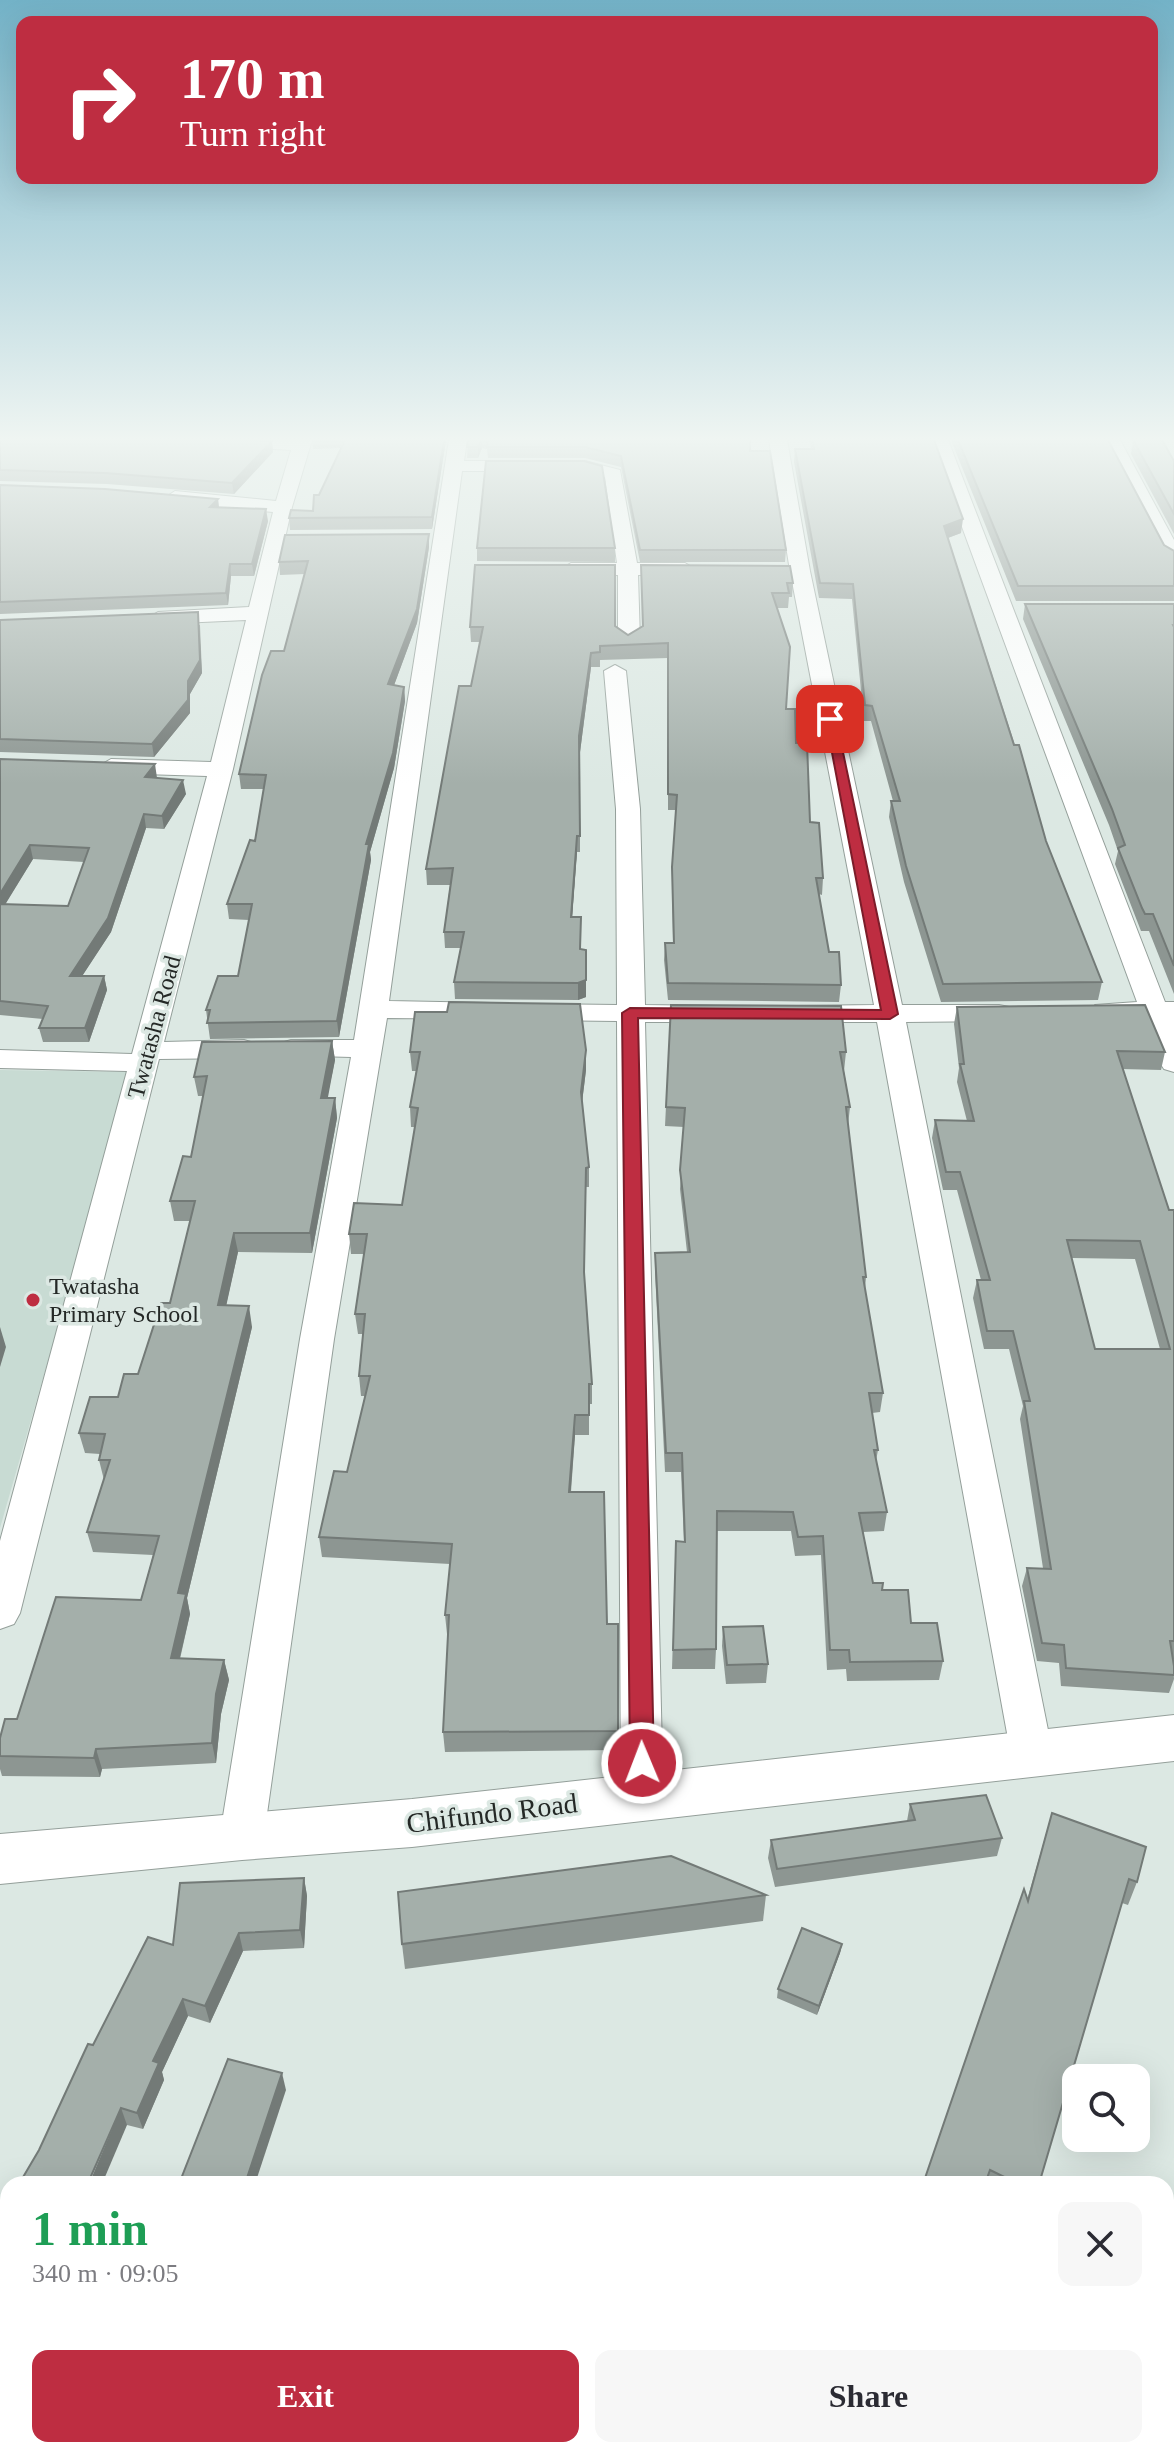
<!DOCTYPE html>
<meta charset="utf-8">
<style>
:root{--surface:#fff;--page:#f7f7f7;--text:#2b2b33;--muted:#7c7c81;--accent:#be2d41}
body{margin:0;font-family:"Times New Roman",serif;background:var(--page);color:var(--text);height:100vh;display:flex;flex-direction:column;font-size:30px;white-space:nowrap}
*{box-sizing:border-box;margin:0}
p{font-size:26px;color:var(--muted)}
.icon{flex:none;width:44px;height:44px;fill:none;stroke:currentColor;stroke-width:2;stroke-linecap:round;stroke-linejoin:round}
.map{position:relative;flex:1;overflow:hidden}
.panel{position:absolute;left:0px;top:2176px;width:1174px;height:282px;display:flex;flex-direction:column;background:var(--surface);border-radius:24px 24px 0 0;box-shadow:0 8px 32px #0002}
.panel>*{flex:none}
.guide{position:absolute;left:16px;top:16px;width:1142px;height:168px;border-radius:16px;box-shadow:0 8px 32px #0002;background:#be2d41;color:#fff;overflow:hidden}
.controls{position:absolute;left:1062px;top:2064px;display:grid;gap:16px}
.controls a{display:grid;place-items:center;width:88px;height:88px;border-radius:16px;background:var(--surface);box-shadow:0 8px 32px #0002;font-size:40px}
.pin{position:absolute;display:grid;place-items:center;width:68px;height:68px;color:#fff;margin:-34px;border-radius:16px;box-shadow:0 4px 12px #0006}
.me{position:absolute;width:88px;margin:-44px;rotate:359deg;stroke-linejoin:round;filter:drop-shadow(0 0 6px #0008)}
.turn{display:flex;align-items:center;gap:28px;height:168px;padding:0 32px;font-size:36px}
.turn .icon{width:104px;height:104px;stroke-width:2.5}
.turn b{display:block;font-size:56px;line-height:68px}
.round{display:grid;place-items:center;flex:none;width:84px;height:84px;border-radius:16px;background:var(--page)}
.summary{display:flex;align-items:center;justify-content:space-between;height:136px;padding:0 32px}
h1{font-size:48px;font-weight:700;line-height:60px;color:#1e9e55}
.cta{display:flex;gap:16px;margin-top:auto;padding:16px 32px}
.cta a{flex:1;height:92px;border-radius:16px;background:var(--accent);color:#fff;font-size:32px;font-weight:700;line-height:92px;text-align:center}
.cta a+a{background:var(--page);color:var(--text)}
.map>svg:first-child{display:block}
.built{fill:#c8dbd3}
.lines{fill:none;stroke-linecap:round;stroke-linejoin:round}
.minor-casing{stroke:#949f9a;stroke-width:2}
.tertiary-casing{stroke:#949f9a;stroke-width:2}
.minor{fill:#fff;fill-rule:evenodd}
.tertiary{fill:#fff;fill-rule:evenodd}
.wall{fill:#8d9692;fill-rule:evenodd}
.shaded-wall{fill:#737a77}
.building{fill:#a4afaa;stroke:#737a77;stroke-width:2;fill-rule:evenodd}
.route{fill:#be2d41;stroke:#7c1d2a;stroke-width:2}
.poi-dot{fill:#be2d41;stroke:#dce8e3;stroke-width:3}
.labels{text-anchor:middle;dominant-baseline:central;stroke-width:7;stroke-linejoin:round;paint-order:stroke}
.street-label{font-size:24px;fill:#242826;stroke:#dce8e3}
.poi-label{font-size:24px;fill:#242826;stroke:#dce8e3;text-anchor:start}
.near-street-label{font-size:28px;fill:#242826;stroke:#dce8e3}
</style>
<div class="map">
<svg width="1174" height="2457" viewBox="0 0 1174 2457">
<rect width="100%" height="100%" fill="#dce8e3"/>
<polygon class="built" points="0,1070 131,1072 0,1528"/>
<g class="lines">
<defs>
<g id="minor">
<polygon points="195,440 312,440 292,507 233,769 164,1042 244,1040 254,1043 258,1049 254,1055 244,1058 159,1059 20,1613 14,1624 0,1629 0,1541 127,1071 0,1068 0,1050 132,1054 207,776 111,773 99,766 111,759 211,762 246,620 158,624 148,618 158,612 249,607 273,512 175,503 166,497 175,491 276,501 291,450 204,445"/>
<polygon points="449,440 467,440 464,461 585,461 620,470 637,563 685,563 695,569 685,575 638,575 640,641 629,647 622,645 618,641 618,575 571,575 561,569 571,563 617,563 605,477 584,471 462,471 389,1001 491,1003 501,1005 505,1011 501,1017 491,1019 387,1018 334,1339 264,1835 257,1849 242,1855 227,1849 220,1835 300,1339 351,1057 281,1055 277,1049 281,1043 291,1040 354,1040"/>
<polygon points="769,440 787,440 810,571 902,1005 999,1005 1009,1007 1013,1013 1009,1019 999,1021 906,1022 1053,1755 1047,1768 1032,1773 1017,1768 1011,1755 877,1022 797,1022 787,1020 783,1014 787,1008 797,1006 874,1005 790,571"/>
<polygon points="930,440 948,440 1165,1002 1174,1002 1174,1072 1164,1069 1160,1063 1143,1019 1095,1017 1091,1011 1095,1005 1137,1002"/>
<polygon points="1102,440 1120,440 1174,540 1174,564 1164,558"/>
<polygon points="615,665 626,671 640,809 645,1005 715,1006 725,1008 729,1014 725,1020 715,1022 645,1022 663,1795 657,1808 642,1814 627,1808 621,1795 617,1021 537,1020 527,1018 523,1012 527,1006 537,1004 617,1005 616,809 604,671"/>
</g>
<polygon id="tertiary" points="1174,1715 1174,1761 412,1847 242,1860 0,1884 0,1834 412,1799"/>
</defs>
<use href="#minor" class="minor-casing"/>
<use href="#tertiary" class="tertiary-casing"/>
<use href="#minor" class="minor"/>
<use href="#tertiary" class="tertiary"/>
</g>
<g class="wall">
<polygon points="0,440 272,441 273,452 234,494 107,484 0,481"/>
<polygon points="312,440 446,440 432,529 290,530 289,518 313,511 341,448 313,449"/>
<polygon points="468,440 750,440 750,451 786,550 785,562 640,562 621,467 585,458 488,458 487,449 482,448 478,458 467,458"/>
<polygon points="809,440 934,440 961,533 948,538 1046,841 1102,982 1098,1000 941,1002 904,882 889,817 891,801 893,801 871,721 864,721 852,599 819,598 794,462 795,449 811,449"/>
<polygon points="951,440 1108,440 1164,545 1174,551 1174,601 1016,601"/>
<polygon points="1133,440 1174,461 1174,534 1131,454"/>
<polygon points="0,485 218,499 219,508 268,521 254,576 231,576 228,605 0,614"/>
<polygon points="429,534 429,547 417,623 394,685 404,687 405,701 394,768 370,852 371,860 339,1037 210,1039 206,1010 238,976 249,920 229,919 227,904 255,841 264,789 241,789 239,774 284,651 305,574 280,575 279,562"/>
<polygon points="477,548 615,548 615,562 477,561"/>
<polygon points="641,565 793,583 792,597 789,597 788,608 777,608 786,709 796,743 810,822 823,878 822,895 819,894 829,952 841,985 839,1002 668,1000 664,960 665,943 673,943 672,884 676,810 668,810 668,658 600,660 600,667 591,667 580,752 580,852 577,852 572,917 581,949 586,997 578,1000 455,999 454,982 461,948 445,948 444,932 450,885 427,885 426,869 471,686 480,642 471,642 470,627 615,626 628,635 643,627"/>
<polygon points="1025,604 1174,604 1174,994 1149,931 1141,931 1115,864 1118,851 1109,825 1023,619"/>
<polygon points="0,620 200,625 202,673 190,694 190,713 154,757 0,752"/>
<path d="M0,759L157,778L186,794L164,829L146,828L111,932L82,976H104L107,990L89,1042H43L39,1028L43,1019L0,1015ZM33,859L84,862L68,906L5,904Z"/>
<polygon points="671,1005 846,1052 844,1071 850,1107 848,1125 866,1277 865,1289 883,1393 880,1412 872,1413 878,1450 876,1461 887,1512 884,1531 863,1532 873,1583 882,1590 943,1661 939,1680 847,1681 846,1669 827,1670 821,1555 795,1556 791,1531 717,1531 716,1649 715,1669 672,1669 676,1541 684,1542 681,1472 665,1472 655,1272 655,1253 687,1252 680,1189 684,1127 665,1126"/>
<path d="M957,1007L1165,1052L1161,1070L1122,1069L1169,1210H1174V1659H1173L1174,1679L1169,1693L1061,1686L1059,1663L1037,1661L1022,1586L1027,1568H1043L1020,1419L1023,1406L1009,1349H984L973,1298L977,1280H981L957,1190H943L932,1138L935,1120L967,1121L957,1082L959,1068L954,1024ZM1072,1258L1135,1259L1160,1349H1095Z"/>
<polygon points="415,1012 586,1070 582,1102 589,1167 589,1187 586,1187 584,1276 592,1384 592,1404 589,1404 589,1435 575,1435 571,1492 607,1624 618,1731 618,1750 445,1752 443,1732 448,1634 447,1634 445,1615 450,1564 322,1557 319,1537 347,1472 365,1396 361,1396 359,1376 363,1334 358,1334 355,1314 364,1254 351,1254 349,1234 402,1205 415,1127 411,1127 410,1107 416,1071 412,1071 410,1052"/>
<polygon points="332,1041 335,1060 327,1098 335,1098 337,1118 312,1253 238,1252 226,1305 252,1327 187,1598 190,1614 180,1659 224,1660 229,1680 221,1714 216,1763 102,1769 100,1777 2,1776 0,1769 0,1738 17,1719 141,1600 153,1555 93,1552 87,1532 104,1480 99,1460 100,1454 85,1453 79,1433 118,1397 138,1374 170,1303 190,1221 174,1221 170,1201 191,1157 203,1096 198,1096 194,1077"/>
<polygon points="723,1627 768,1664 766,1683 726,1684 722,1646"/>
<polygon points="910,1804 1002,1838 997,1856 775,1887 768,1858 771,1840 907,1821"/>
<polygon points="1052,1813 1137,1882 1128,1905 1122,1903 1039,2184 923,2184 1027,1900"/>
<polygon points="304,1878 307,1896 304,1948 243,1951 210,2023 188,2016 162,2072 164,2080 143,2129 127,2125 39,2150 93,2045 173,1945"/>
<polygon points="766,1895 763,1921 405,1969 402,1944"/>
<polygon points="842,1944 840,1953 817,2015 777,1998 778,1989"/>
<polygon points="8,2204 8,2305 0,2303 0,2218"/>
</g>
<g class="shaded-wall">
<polygon points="444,440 446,440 432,529 432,517"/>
<polygon points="481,440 482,440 482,448 478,458 478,447"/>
<polygon points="272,441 273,452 234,494 232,483"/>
<polygon points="218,499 219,510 210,507"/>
<polygon points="266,509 268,521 254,576 252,564"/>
<polygon points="963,519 961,533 942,540 944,526"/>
<polygon points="429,534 429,547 417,623 389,699 388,684"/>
<polygon points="230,564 231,576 228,605 226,593"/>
<polygon points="198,612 202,673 190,694 190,713 154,757 152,744 188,681"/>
<polygon points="591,653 591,667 580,752 579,736"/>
<polygon points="404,687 405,701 394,768 370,852 371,860 339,1037 337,1021 366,844"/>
<polygon points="155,764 157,778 147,791 145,777"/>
<polygon points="183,780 186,794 164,829 162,816"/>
<polygon points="144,814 146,828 111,932 73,990 70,976"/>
<polygon points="577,836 577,852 571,933 571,917"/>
<polygon points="30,845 33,859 0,913 0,894"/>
<polygon points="586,966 586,997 578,1000 578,983"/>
<polygon points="104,976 107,990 89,1042 85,1028"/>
<polygon points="332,1041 335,1060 324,1118 321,1098"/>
<polygon points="586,1050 586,1070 581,1111 581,1092"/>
<polygon points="335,1098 337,1118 312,1253 310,1233"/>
<polygon points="234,1233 238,1252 222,1325 218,1305"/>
<polygon points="249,1306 252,1327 187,1598 190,1614 175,1678 171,1658 178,1593"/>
<polygon points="0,1327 6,1347 0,1367"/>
<polygon points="575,1415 575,1435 569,1512 569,1492"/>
<polygon points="224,1660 229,1680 221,1714 216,1763 212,1743 216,1694"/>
<polygon points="96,1749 102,1769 100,1777 94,1758"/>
<polygon points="304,1878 307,1896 304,1948 300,1930"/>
<polygon points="239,1933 243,1951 210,2023 205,2006"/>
<polygon points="842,1944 840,1953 817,2015 819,2006"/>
<polygon points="183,1999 188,2016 162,2072 164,2080 143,2129 137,2113 153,2061"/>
<polygon points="282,2073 286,2090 255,2184 245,2184"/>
<polygon points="121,2108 127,2125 102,2184 89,2184"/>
<polygon points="7,2364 8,2406 0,2421 0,2377"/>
</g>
<g class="building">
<polygon points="0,440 252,440 272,441 232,483 105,473 0,470"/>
<polygon points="345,440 444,440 432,517 289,518 291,510 313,511 314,495 319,495"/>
<polygon points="468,440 481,440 478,447 467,447"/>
<polygon points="488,440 750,440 750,451 770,451 786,550 640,550 621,456 585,447 487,447"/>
<polygon points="812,440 934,440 963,519 944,526 1014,745 1019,745 1046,841 1102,982 943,984 906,866 891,801 900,801 872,706 865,705 853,584 820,583 795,449 814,449"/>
<polygon points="958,440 1108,440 1164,545 1174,551 1174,586 1018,586"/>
<polygon points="1133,440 1162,440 1174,461 1174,514"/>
<polygon points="486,461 584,461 602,466 615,548 477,548"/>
<polygon points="0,485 105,489 218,499 210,507 266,509 252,564 230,564 226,593 0,602"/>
<polygon points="429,534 417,609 388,684 404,687 393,753 366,844 369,844 337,1021 207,1023 210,1010 206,1010 218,976 238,976 252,904 227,904 250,840 255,841 266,775 239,774 262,675 271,651 284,651 308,561 279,562 285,535"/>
<polygon points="475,565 615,565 615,626 628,635 643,626 641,565 790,566 793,583 787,583 789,593 772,593 790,647 786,709 795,709 796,743 807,743 810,822 819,823 823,878 816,878 829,952 839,952 841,985 668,983 665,943 674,943 672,867 677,795 668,794 668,643 600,646 600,652 591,653 579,736 580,836 577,836 571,917 581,917 580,949 586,950 586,980 578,983 454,982 464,932 444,932 453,868 426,869 459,686 471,686 483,627 470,627"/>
<polygon points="1025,604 1174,604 1174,625 1173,625 1174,627 1174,966 1153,914 1145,914 1142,908 1118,848 1125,845 1112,809"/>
<polygon points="198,612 200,660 188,681 188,700 152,744 0,739 0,620"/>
<polygon points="0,759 155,764 145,777 183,780 162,816 144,814 108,918 70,976 104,976 85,1028 39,1028 48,1006 0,1001 0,904 68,906 89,848 30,845 0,894"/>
<polygon points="449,1002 580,1004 586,1050 581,1092 589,1167 586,1168 584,1272 592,1384 589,1384 589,1415 575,1415 569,1492 604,1492 607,1624 618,1624 618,1731 443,1732 449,1615 445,1615 452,1544 319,1537 334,1471 347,1472 370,1376 359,1376 365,1314 355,1314 367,1234 349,1234 354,1203 402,1205 418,1108 410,1107 420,1052 410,1052 415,1012 447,1012"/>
<polygon points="671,1005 841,1006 846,1052 840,1052 850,1107 846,1107 866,1277 863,1277 883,1393 869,1393 878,1450 874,1450 887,1512 859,1513 873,1583 883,1583 882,1590 908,1590 911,1623 937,1623 943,1661 850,1662 849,1650 830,1650 823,1536 798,1537 793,1512 717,1511 716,1649 673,1650 676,1541 685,1542 682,1453 666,1453 655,1253 690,1252 680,1170 685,1108 666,1107"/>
<path d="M1145,1005L1165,1052L1117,1051L1169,1210H1174V1641H1170L1174,1666V1675L1066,1668L1064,1645L1042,1643L1027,1568L1051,1569L1024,1401H1030L1013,1331H987L977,1280H990L960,1172H946L935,1120L974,1121L960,1064H964L957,1007ZM1067,1240L1140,1241L1170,1349H1095Z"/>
<polygon points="332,1041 321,1098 335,1098 310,1233 234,1233 218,1305 249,1306 178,1593 186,1594 171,1658 224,1660 216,1694 212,1743 96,1749 94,1758 0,1756 0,1738 5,1719 17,1719 56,1597 141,1600 159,1536 87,1532 110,1460 99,1460 105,1434 79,1433 90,1397 118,1397 124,1374 138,1374 161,1303 170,1303 195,1201 170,1201 183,1156 191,1157 207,1076 194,1077 202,1042"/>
<polygon points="763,1626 768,1664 727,1665 723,1627"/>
<polygon points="986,1795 1002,1838 777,1869 771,1840 915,1820 910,1804"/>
<polygon points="1052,1813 1146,1847 1137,1882 1129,1879 1039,2184 1019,2184 990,2170 985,2184 923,2184 1024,1889 1028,1901"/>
<polygon points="671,1856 766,1895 402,1944 398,1892"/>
<polygon points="304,1878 300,1930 239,1933 205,2006 183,1999 153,2061 159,2063 137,2113 121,2108 88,2183 91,2184 19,2184 39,2150 88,2044 93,2045 148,1937 173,1945 180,1883"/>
<polygon points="802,1928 842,1944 819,2006 778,1989"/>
<polygon points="228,2059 282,2073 245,2184 179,2184"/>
<polygon points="8,2204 8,2293 0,2290 0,2218"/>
<polygon points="0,2360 7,2364 0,2377"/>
<polygon points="70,2450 126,2450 134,2457 65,2457"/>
</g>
<linearGradient id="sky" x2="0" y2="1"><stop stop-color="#73b2c7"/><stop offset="0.56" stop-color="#eff5f2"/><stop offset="1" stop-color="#eff5f2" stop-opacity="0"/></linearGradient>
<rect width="1174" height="784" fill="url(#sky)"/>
<polygon class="route" points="825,716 836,719 898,1014 890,1019 638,1018 654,1763 650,1771 642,1774 634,1771 630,1763 622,1013 630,1008 881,1010"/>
<circle class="poi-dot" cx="33" cy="1300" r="8"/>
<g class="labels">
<g class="street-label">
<text transform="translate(154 1027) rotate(-75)">Twatasha Road</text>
</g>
<g class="poi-label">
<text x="49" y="1286">Twatasha<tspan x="49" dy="28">Primary School</tspan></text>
</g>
<g class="near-street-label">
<text transform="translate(492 1813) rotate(-7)">Chifundo Road</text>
</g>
</g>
</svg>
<div class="controls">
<a><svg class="icon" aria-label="search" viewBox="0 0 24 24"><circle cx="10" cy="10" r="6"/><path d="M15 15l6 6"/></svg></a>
</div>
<div class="pin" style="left:830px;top:719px;background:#d93025"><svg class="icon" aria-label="arrive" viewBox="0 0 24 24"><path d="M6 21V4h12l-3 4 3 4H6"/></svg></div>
<svg class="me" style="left:642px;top:1763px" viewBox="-20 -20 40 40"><circle r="17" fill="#be2d41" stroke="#fff" stroke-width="3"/><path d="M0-11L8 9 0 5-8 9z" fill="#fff"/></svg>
<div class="guide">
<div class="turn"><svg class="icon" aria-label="right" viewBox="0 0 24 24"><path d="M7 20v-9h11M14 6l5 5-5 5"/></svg><div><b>170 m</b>Turn right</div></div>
</div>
<section class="panel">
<div class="summary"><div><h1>1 min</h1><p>340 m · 09:05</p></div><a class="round"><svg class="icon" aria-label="close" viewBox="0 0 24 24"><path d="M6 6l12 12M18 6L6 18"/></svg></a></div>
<div class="cta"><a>Exit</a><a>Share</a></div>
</section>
</div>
